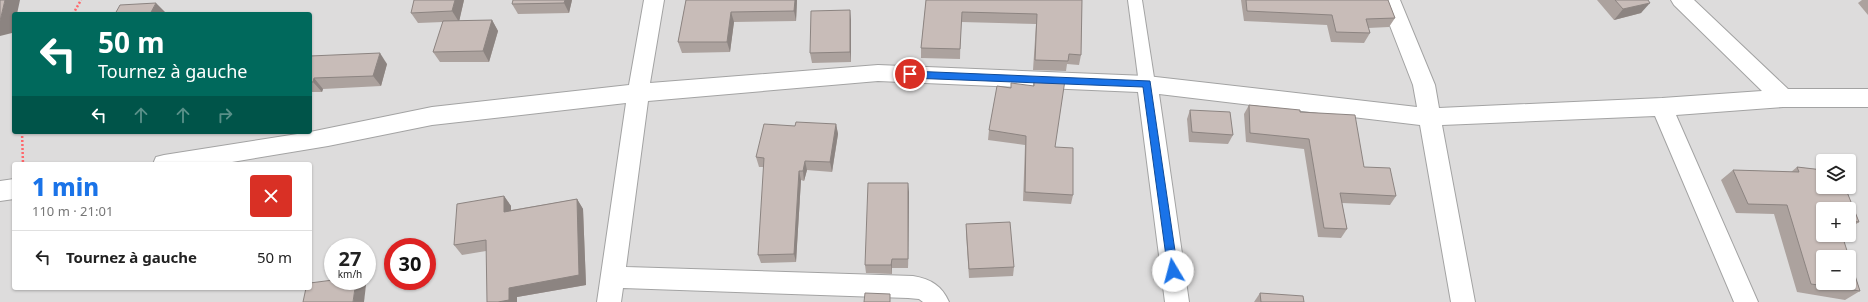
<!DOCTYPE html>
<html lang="fr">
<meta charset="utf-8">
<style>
:root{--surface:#fff;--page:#f2f2f2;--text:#222;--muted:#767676;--line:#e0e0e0;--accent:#1a73e8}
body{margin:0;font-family:"Noto Sans",sans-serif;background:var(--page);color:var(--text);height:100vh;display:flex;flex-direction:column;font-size:15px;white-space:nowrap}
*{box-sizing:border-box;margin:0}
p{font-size:13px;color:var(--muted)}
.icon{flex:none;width:22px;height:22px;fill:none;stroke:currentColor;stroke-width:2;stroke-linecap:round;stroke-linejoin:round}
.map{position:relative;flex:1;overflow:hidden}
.sheet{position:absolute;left:12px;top:162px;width:300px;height:128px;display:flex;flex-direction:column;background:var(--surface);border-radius:4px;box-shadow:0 1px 3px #0004}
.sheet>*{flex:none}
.banner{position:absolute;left:12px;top:12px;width:300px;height:122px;border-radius:4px;box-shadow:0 1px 3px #0004;background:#00695c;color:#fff;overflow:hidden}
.tools{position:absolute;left:1816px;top:154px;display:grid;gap:8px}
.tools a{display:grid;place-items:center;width:40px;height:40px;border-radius:4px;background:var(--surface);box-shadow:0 1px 3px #0004;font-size:20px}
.speed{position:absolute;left:324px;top:238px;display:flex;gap:8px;font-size:20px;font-weight:700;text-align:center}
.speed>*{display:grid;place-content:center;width:52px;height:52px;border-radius:50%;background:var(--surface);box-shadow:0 1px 3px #0004;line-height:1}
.speed small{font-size:10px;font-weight:400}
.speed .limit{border:6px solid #d22;background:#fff;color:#111}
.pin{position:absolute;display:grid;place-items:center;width:34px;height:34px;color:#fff;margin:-17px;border:2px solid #fff;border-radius:50%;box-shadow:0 1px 4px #0007}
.me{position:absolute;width:44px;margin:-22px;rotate:352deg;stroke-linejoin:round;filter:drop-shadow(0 0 3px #0008)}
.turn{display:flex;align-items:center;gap:14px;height:84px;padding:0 20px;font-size:18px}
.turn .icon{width:52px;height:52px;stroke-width:2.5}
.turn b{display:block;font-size:28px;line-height:34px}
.lanes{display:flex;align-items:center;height:38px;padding:0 20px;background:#0003;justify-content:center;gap:20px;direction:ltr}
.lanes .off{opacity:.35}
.round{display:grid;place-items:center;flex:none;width:42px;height:42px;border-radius:4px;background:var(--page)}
.headline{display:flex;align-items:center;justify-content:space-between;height:68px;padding:0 20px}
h1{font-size:24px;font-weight:800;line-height:30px;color:var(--accent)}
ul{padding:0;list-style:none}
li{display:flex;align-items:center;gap:12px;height:52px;padding:0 20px;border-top:1px solid var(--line)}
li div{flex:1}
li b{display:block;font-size:15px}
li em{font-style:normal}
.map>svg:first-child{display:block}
.residential{fill:#dddcdc;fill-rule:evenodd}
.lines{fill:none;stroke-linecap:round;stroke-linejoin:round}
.service-casing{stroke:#a3a3a3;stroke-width:2}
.minor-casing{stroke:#a3a3a3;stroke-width:2}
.path{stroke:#ff676b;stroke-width:2.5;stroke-dasharray:2 2;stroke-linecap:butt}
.service{fill:#fff;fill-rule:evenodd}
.minor{fill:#fff;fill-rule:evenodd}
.wall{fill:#aca29e}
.shaded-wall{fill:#8c8481}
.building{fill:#c8bcb8;stroke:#8c8481}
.route{fill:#1a73e8;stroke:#114b97}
</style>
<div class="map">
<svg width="1868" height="302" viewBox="0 0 1868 302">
<rect width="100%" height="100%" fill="#f0ebe5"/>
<path class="residential" d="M0,0H1868V302H0ZM14,14H310V132H14ZM1823,161H1849V187H1823ZM14,164H310V288H14ZM1823,209H1849V235H1823ZM333,247H367V281H333ZM393,247H427V281H393ZM1823,257H1849V283H1823Z"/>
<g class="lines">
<defs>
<polygon id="service" points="1128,0 1142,0 1155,84 1152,88 1147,90 1142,88 1139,84"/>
<g id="minor">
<path d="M644,0H664L650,83L878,65L1147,76L1417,107L1413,85L1380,0H1400L1435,85L1439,108L1662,98L1762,91L1674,5L1671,0H1694L1788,89H1868V107H1783L1676,115L1758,302H1734L1655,116L1442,125L1475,302H1451L1420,125L1159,94L1189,302H1165L1138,92L878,81L648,101L626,267L913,276C931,279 942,286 949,302H923L919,299L908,298L623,288L621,302H597L626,103L432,125L328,146L220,164H153L156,157L164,155L310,132L432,107L629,85Z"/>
<polygon points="14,179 14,199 0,201 0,181"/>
</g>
</defs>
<use href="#service" class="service-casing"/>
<use href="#minor" class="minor-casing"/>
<g class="path">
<polyline points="73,14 81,0"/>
<polyline points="22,132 23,164"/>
</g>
<use href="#service" class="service"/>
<use href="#minor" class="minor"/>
</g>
<g class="wall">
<polygon points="464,0 459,21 492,20 498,31 489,62 440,62 433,52 443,22 418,23 411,13"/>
<polygon points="572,0 569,13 518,14 512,4"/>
<polygon points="686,0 797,0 796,21 734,22 730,52 682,53 678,42"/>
<polygon points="926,0 1082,0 1081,55 1079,65 1067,64 1066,71 1033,70 1036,24 961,22 960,59 921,58 921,48"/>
<polygon points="1241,0 1388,0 1395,18 1389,27 1368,28 1370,33 1364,43 1331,42 1327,25 1244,21"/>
<polygon points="1597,0 1648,0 1641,13 1614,20"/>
<polygon points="1862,0 1868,0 1868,15 1858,3"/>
<polygon points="851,20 851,62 812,63 810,53"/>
<polygon points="310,56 387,64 381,86 323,89 322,92 310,92"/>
<polygon points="1034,79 1055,147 1073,195 1071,204 1023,201 1025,145 988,140 989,130 1011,88 1033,86"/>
<polygon points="1249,105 1300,112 1364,167 1396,196 1390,205 1342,203 1347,229 1341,238 1318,237 1304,149 1246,142 1244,114"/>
<polygon points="1190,110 1233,135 1228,144 1189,142 1187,119"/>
<polygon points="836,124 838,134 832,172 807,170 804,181 801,180 796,262 761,263 758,255 764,167 759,167 756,157"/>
<polygon points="1797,167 1823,170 1823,187 1845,187 1859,222 1849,229 1849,209 1823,209 1823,235 1842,235 1849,257 1823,257 1823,283 1849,283 1849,257 1860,291 1845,300 1797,292 1774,214 1736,213 1721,180 1733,170 1791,172"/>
<polygon points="909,192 908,268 892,268 892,274 866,273 865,265"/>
<polygon points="504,196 511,206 511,210 577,199 583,209 586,285 517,297 486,251 462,255 454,245"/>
<polygon points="966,224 1014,267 1013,276 969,278 966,233"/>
<polygon points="1260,293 1304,302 1254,302"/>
</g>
<g class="shaded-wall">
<polygon points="5,0 20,0 17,14 14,14 14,26 12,33 0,36 0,21"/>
<polygon points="455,0 464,0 459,22 452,11"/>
<polygon points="565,0 572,0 569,13 564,3"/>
<polygon points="795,0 797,0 796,21 794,11"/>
<polygon points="156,3 166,13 166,14 150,14"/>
<polygon points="1650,3 1641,13 1614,20 1623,9"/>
<polygon points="850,10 851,20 851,62 850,52"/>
<polygon points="731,12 734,22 730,52 727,42"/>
<polygon points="492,20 498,31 489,62 483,51"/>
<polygon points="380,53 387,64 381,86 373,76"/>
<polygon points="314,78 323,89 322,92 313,82"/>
<polygon points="836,124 838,134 832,172 830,162"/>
<polygon points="805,161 807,170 804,181 803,171"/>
<polygon points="799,171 801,180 796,262 794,254"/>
<polygon points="908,183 909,192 908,268"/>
<polygon points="504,196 511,206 511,222 504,212"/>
<polygon points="577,199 583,209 586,285 517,297 517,302 498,302"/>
<polygon points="892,259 892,274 891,265"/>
<polygon points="356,281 362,281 366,285 364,302 353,302"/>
</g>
<g class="building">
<polygon points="0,0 5,0 0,21"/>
<polygon points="414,0 455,0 452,11 411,13"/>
<polygon points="513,0 565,0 564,3 512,4"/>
<polygon points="686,0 795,0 794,11 731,12 727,42 678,42"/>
<polygon points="926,0 1082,0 1081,55 1069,54 1068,61 1035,60 1037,14 962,12 960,49 921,48"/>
<polygon points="1246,0 1388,0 1395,18 1366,19 1370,33 1336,32 1332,15 1247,11"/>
<polygon points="1615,0 1648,0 1650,3 1623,9"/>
<polygon points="156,3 150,14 115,14 120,5"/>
<polygon points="850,10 850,52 810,53 811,11"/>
<polygon points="492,20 483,51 433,52 443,21"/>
<polygon points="380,53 373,76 314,78 313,82 310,82 310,56"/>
<polygon points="1034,79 1065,80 1055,147 1073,148 1073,195 1025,192 1026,136 989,130 997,86 1011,88 1011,83 1034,86"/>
<polygon points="1249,105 1300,110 1300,112 1355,115 1364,167 1390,168 1396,196 1340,193 1347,229 1324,228 1309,139 1250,133"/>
<polygon points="1190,110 1230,112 1233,135 1192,132"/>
<polygon points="796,122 836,124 830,162 805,161 803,171 799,171 794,254 758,255 764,158 756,157 764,124 795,126"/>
<polygon points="1797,167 1823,170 1823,187 1845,187 1859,222 1849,221 1849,209 1823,209 1823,235 1842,235 1849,257 1823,257 1823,283 1849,283 1849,257 1860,291 1811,284 1787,205 1748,204 1733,170 1799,172"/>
<polygon points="868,183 908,183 908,259 892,259 891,265 865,265"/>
<polygon points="504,196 504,212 577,199 579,275 509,288 509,300 498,302 487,302 486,240 454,245 457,204"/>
<polygon points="1010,222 1014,267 969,269 966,224"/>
<polygon points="333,280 333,281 356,281 353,302 303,302 306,288 310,288 310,283"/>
<polygon points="865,293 890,294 890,302 864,302"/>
<polygon points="1260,293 1303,296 1304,302 1261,302"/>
</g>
<polygon class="route" points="910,71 1150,81 1178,271 1176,274 1173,275 1169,274 1168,271 1143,87 910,78 905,74"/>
</svg>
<div class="tools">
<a><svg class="icon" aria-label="layers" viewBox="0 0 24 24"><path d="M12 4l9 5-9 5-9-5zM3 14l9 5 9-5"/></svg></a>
<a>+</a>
<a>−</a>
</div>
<div class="speed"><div>27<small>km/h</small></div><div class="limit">30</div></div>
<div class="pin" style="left:910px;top:74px;background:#d93025"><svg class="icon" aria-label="arrive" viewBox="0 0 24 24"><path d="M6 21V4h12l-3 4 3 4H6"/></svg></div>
<svg class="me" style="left:1173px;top:271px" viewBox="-20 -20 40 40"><circle r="19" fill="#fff"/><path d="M0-13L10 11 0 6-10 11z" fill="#1a73e8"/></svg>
<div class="banner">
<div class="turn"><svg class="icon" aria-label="left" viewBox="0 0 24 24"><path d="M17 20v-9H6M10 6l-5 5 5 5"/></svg><div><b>50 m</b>Tournez à gauche</div></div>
<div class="lanes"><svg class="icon" aria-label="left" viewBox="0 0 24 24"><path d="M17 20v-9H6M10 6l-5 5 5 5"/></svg><svg class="icon off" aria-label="ahead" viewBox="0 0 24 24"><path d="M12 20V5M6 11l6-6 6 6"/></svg><svg class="icon off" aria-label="ahead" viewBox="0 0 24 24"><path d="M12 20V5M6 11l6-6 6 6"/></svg><svg class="icon off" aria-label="right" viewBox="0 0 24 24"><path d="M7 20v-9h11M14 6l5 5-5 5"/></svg></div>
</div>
<section class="sheet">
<div class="headline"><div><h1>1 min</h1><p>110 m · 21:01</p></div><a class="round" style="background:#d93025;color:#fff"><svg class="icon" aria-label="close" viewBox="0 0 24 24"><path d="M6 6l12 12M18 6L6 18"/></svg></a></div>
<ul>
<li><svg class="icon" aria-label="left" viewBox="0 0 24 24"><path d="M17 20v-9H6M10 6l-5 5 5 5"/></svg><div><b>Tournez à gauche</b></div><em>50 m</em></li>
</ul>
</section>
</div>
